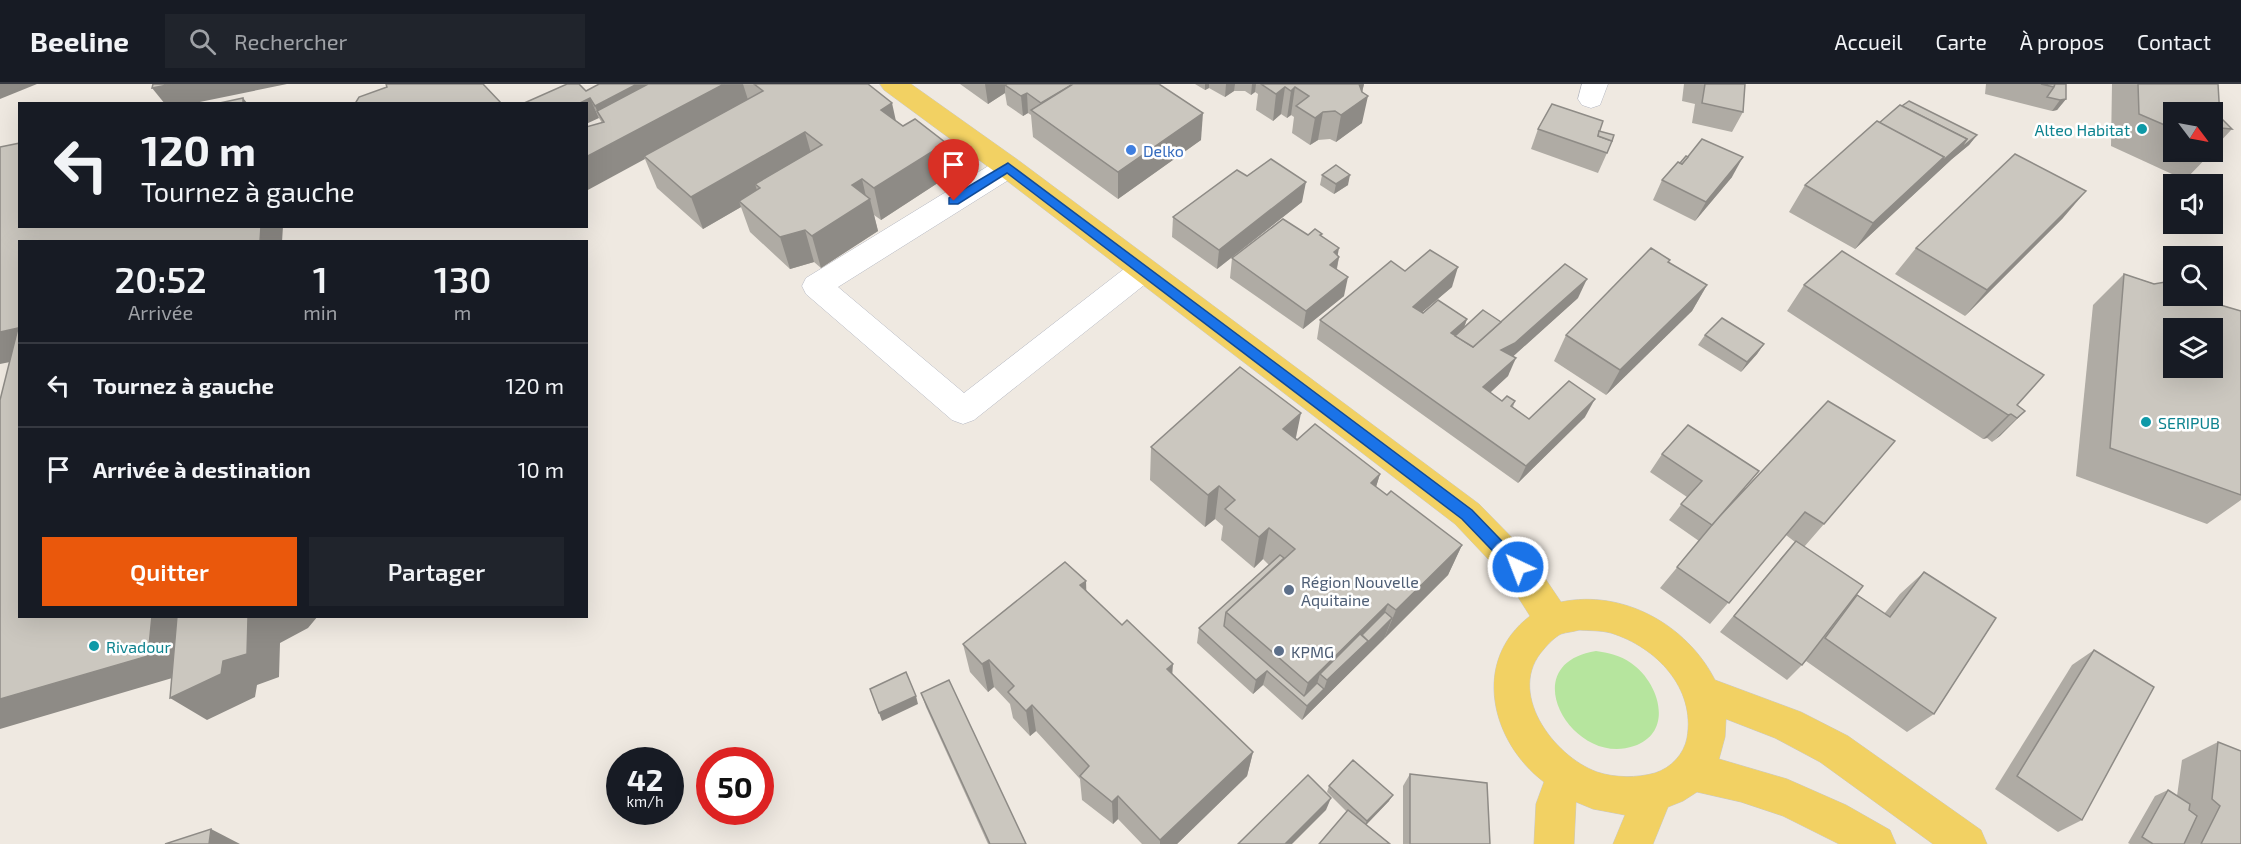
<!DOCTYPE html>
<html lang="fr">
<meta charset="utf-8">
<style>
:root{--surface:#171b24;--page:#20242c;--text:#f1f3f6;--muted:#9ea1a6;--line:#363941;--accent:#ea580c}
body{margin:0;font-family:"Exo 2",sans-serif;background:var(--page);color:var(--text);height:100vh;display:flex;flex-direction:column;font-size:22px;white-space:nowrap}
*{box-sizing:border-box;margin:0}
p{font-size:20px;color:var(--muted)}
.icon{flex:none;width:33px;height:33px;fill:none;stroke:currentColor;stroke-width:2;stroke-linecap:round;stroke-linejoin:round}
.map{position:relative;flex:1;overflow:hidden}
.drawer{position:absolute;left:18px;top:156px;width:570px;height:378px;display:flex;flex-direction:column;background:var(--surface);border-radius:0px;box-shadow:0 6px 24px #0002}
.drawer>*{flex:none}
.guide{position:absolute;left:18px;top:18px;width:570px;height:126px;border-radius:0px;box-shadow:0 6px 24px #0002;background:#171b24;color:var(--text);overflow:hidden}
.needle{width:39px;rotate:122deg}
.controls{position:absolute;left:2163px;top:18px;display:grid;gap:12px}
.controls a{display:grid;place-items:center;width:60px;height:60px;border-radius:0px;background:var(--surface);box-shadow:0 6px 24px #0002;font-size:30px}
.speed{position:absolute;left:606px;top:663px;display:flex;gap:12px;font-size:30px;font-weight:700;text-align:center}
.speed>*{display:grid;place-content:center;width:78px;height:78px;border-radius:50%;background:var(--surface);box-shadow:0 6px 24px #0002;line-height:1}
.speed small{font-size:15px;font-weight:400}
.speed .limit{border:9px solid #d22;background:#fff;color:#111}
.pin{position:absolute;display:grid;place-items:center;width:51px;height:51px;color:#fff;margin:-62px -26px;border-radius:50% 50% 50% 0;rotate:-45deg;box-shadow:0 0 6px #0007}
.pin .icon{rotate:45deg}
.me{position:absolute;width:66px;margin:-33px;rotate:317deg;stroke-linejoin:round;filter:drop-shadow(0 0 4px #0008)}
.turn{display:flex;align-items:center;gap:21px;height:126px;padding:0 24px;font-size:27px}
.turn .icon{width:78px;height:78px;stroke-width:2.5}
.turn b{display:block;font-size:42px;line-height:51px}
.eta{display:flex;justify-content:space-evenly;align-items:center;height:102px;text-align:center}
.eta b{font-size:36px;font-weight:600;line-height:42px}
.primary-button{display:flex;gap:12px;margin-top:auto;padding:12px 24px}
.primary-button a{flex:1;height:69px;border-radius:0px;background:var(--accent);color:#fff;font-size:24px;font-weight:600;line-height:69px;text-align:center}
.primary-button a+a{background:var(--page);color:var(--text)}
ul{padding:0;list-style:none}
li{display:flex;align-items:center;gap:18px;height:84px;padding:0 24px;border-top:2px solid var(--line)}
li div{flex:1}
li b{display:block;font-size:22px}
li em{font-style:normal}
header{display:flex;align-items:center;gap:36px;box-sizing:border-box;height:84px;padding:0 30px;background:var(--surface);border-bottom:2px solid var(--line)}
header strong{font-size:28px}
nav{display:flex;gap:33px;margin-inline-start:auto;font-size:21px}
.search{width:420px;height:54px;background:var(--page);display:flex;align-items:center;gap:15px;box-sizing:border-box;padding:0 21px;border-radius:0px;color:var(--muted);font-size:22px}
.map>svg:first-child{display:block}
.green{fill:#b6e59e}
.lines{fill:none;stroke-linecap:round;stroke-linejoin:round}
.minor-casing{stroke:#b4b7c1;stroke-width:1}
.major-casing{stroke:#c9c9c9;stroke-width:1}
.minor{fill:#fff;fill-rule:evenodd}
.major{fill:#f2d163;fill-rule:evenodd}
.wall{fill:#afaba4}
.shaded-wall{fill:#8e8b86}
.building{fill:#cbc7bf;stroke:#8e8b86;stroke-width:1.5;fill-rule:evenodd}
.route{fill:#1a73e8;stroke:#114b97;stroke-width:1.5}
.culture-dot{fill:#0f9aa8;stroke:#fff;stroke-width:2}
.shop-dot{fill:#3f7fe0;stroke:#fff;stroke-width:2}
.service-dot{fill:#5c6f8a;stroke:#fff;stroke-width:2}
.labels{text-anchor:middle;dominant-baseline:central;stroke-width:5;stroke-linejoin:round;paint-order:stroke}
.culture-label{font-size:16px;fill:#0d838f;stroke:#fff;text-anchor:start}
.shop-label{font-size:16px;fill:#366cbe;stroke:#fff;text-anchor:start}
.service-label{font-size:16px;fill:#4e5e75;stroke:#fff;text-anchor:start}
</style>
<header>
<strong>Beeline</strong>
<div class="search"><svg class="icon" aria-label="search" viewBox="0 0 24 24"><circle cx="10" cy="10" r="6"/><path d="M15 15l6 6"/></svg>Rechercher</div>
<nav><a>Accueil</a><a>Carte</a><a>À propos</a><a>Contact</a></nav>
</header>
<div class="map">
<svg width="2241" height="760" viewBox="0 0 2241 760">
<rect width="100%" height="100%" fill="#efe9e1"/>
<path class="green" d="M1596,567C1608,569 1620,571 1631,579C1659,598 1675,648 1634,662C1573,684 1512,580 1596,567Z"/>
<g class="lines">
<defs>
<g id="minor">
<polygon points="1582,0 1608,0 1600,21 1591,24 1582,21 1578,15"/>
<polygon points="1008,73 1018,76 1022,83 1018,90 838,203 964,309 1133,178 1143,175 1153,178 1158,186 1153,194 974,336 963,340 952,336 806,210 802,202 806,194 998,76"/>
</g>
<path id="major" d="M880,0H911L1018,76L1479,420L1530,472L1561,518C1623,505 1687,541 1715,596L1801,628L1848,652L1981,746L1987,760H1933L1820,678L1775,654L1726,635L1725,653L1719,675L1787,695L1846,721L1890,746L1896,760H1839L1783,732L1741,718L1697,708L1683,717L1668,723L1653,760H1613L1625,731L1593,725L1576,718L1574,760H1534L1536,720L1544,698C1491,658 1471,577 1530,532L1506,494L1455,440L998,90L884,6ZM1579,546C1590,547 1600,546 1611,549C1656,563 1696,604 1687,654C1684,670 1671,684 1655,689C1637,694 1615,694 1597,688C1553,672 1505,607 1544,565C1548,560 1555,553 1561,550C1567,548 1573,548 1579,546Z"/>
</defs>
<use href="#minor" class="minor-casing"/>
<use href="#major" class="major-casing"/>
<use href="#minor" class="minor"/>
<use href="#major" class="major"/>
</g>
<g class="wall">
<polygon points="599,0 868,0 896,37 903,42 946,59 950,91 881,136 874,131 878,147 821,184 814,178 790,185 750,148 741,123 703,145 657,104 645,75 602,39 599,34 586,7"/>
<polygon points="960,0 1159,0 1201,56 1118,115 1033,53 1031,31 1028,29 1023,32 1007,21 1005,9 988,20"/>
<polygon points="1195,0 1364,0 1362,8 1362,39 1336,58 1330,55 1318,56 1310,61 1292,49 1294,33 1291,31 1287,34 1281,30 1273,37 1256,26 1258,10 1255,8 1251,11 1245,7 1234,7 1225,13 1209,4 1205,6"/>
<polygon points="1684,0 1745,0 1743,28 1732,48 1692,39 1695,20 1682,17"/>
<polygon points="1986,0 2066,0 2066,15 2057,26 2052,27 1985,10"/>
<polygon points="2112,0 2218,0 2220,33 2232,45 2216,62 2212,67 2212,28 2174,28 2174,68 2212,68 2185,96 2111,62"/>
<polygon points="1879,39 1977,51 1969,61 1952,75 1855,165 1789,128 1805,101"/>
<polygon points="1538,45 1599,47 1607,69 1598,89 1531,65"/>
<polygon points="1322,91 1348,101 1334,110 1320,101"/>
<polygon points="1732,93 1695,137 1653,116 1662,96"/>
<polygon points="1302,118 1217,185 1172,153 1173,133"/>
<polygon points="2063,134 1965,232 1895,190 1916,164"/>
<polygon points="1308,151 1339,173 1337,185 1344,212 1303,245 1230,194 1232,174"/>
<polygon points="1668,178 1707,201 1692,227 1606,311 1554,277 1566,251"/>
<polygon points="2124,190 2241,227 2241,416 2207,440 2076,392 2093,221"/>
<polygon points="1804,201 2017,321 2025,327 1992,358 1987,354 1983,355 1787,227"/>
<polygon points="1452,203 1422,228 1467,235 1464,244 1501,238 1578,214 1513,272 1508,292 1490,308 1502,317 1515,317 1513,323 1529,335 1585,333 1518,399 1317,255 1320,236"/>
<polygon points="1705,251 1764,260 1757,270 1741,288 1698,261"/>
<polygon points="1828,317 1824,440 1804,463 1854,514 1884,530 1900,510 1924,488 1934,630 1907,648 1806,577 1787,596 1720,548 1781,474 1795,458 1786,451 1710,540 1660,504 1699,457 1669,436 1687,413 1650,388 1662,370 1746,404"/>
<polygon points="1296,354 1380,390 1376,403 1387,411 1462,461 1448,491 1302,636 1263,601 1253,610 1197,559 1199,544 1269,481 1263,475 1254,484 1221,456 1223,442 1215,435 1205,443 1150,396 1151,363"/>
<polygon points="1086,497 1086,507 1253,668 1247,692 1177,760 1142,760 1118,735 1113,740 1082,716 1080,695 1036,647 1030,652 1013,634 1010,620 994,603 988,608 970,588 963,560"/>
<polygon points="2094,566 2082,736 2058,748 1995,705 2072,581"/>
<polygon points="921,609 1026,760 988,760 926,623"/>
<polygon points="2218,658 2241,760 2130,760 2128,759 2155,712 2168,706 2177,712 2182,676"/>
<polygon points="1410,690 1490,760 1403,760 1403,702"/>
<polygon points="1329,702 1389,717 1366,741 1346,727 1327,708"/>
</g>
<g class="shaded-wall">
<polygon points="0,0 37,0 0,15"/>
<polygon points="172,0 287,0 190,20 165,20 152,4"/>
<polygon points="637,0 683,0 598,29 595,22"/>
<polygon points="724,0 743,0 749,19 644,72 645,75 586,107 586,73"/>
<polygon points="985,0 1018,0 1005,1 1005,9 988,20"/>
<polygon points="1205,0 1209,0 1209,4 1205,6"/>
<polygon points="1226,0 1235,0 1234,7 1225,13"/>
<polygon points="1252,0 1256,0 1255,8 1251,11"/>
<polygon points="1359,0 1364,0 1360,17 1368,12 1362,39 1336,58 1341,31"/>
<polygon points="1285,3 1281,30 1273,37 1276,10"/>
<polygon points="1295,3 1291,31 1287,34 1291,7"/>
<polygon points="1027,9 1028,29 1023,32 1021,12"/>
<polygon points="243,14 248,20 243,20"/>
<polygon points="590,14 599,34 586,40 586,20 578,20"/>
<polygon points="2066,15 2057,26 2052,27 2060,16"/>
<polygon points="892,19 899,51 881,26"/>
<polygon points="1323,28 1318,56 1310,61 1315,34"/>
<polygon points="1203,29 1201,56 1118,115 1118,88"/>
<polygon points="805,48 814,80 760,104 755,100 759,112 739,117 741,123 703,145 691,113"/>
<polygon points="1977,51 1969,61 1952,75 1855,165 1873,139 1944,73 1967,55"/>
<polygon points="946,59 950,91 881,136 874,104"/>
<polygon points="1743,73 1732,93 1695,137 1706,118"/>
<polygon points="1350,91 1348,101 1334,110 1336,100"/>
<polygon points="862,95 867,117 870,115 878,147 821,184 812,152 852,101"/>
<polygon points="1306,98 1302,118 1217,185 1219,166"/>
<polygon points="2086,107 2063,134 1965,232 1987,206"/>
<polygon points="261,142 283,142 282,158 260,158"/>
<polygon points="805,146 814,178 790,185 780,153"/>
<polygon points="1339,164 1337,175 1339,173 1335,192 1330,181 1334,168"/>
<polygon points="1458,183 1452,203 1407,241 1413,223"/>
<polygon points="1348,193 1344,212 1303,245 1306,227"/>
<polygon points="1587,195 1578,214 1507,278 1501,266"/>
<polygon points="1707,201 1692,227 1606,311 1620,286"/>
<polygon points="1467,235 1460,254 1451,249"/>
<polygon points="18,244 20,276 0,280 0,248"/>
<polygon points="1764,260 1757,270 1741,288 1747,278"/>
<polygon points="1516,274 1508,292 1476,322 1483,303"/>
<polygon points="1595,315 1585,333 1518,399 1526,382"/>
<polygon points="2025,327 2000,352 1992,358 2017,334"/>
<polygon points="1301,329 1294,363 1283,345"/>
<polygon points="2011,330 1987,354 1983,355 2008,331"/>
<polygon points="1380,390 1370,422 1371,399"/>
<polygon points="1219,402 1215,435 1205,443 1208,411"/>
<polygon points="1269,444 1263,475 1254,484 1259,453"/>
<polygon points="1462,461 1448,491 1384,555 1396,526"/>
<polygon points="1086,497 1087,526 1080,501"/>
<polygon points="1388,520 1377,549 1392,534 1384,555 1302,636 1307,622 1324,605 1327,596 1320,590 1313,613 1302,618 1308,599"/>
<polygon points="152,532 184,532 179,592 0,645 0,615"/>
<polygon points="251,532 318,532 308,544 280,559 279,593 257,601 255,613 207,636 170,614 223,577 248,534"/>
<polygon points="989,576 994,603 988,608 982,580"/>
<polygon points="1173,580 1171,608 1167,585"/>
<polygon points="1267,587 1263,601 1253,610 1256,596"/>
<polygon points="916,612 918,620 882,637 879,629"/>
<polygon points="1032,621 1036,647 1030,652 1026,627"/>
<polygon points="1253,668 1247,692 1177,760 1160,760 1160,756"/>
<polygon points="1393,711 1389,717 1363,744 1367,737"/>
<polygon points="1118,712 1118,735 1113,740 1112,718"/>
<polygon points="1331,714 1326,726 1292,760 1285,760"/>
<polygon points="211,745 240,760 209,760"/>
</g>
<g class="building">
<polygon points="153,0 172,0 152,4"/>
<polygon points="386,0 483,0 502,20 357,20 356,18 359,13 387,3"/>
<polygon points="567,0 579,0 586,7 599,0 637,0 595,22 590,14 578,20 522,20"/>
<polygon points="648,0 724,0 586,73 586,43 604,38 597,27"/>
<polygon points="754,0 868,0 892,19 881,26 903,42 915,35 946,59 874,104 862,95 852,101 870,115 812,152 805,146 780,153 739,117 760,104 755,100 822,61 805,48 691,113 644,72 763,7"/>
<polygon points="1007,0 1073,0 1041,19 1027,9 1021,12 1005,1"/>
<polygon points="1073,0 1159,0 1203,29 1118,88 1031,26"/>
<polygon points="1261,0 1359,0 1362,8 1368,12 1341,31 1335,27 1323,28 1315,34 1296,22 1309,12 1295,3 1291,7 1285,3 1276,10"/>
<polygon points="1704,0 1745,0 1743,28 1702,19 1705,0"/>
<polygon points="2041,0 2055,0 2054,3"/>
<polygon points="2055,0 2066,0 2066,15 2060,16 2047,13 2054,3"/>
<polygon points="2138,0 2218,0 2220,33 2232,45 2221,44 2216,64 2212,63 2212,28 2174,28 2174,45 2139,30"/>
<polygon points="243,14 243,20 215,20"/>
<polygon points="1909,17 1977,51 1960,65 1967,55 1902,22"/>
<polygon points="1552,20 1603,37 1598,52 1612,57 1607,69 1538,45"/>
<polygon points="1900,21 1967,55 1939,80 1944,73 1879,39"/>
<polygon points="1877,37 1944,73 1873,139 1805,101"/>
<polygon points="1599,47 1614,51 1612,57 1598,52"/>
<polygon points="1702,55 1743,73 1706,118 1662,96 1678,78 1682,80"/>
<polygon points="20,59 20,142 261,142 260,158 20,158 20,532 152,532 148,572 0,615 0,316 18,244 0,248 0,63"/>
<polygon points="2015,70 2086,107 1987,206 1916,164"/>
<polygon points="1686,72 1688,73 1682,80 1680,79"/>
<polygon points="1271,75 1306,98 1219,166 1173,133 1237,86 1247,92"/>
<polygon points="1336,81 1350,91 1336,100 1322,91"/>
<polygon points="1283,135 1308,151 1315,145 1322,150 1320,151 1339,164 1334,168 1339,173 1330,181 1348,193 1306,227 1232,174"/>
<polygon points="1651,164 1670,176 1668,178 1707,201 1620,286 1566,251"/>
<polygon points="1430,166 1458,183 1413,223 1423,229 1438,216 1467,235 1451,249 1473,263 1565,180 1587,195 1515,259 1501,266 1516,274 1483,303 1502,317 1507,312 1515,317 1511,322 1529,335 1569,297 1595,315 1526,382 1320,236 1391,177 1405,187"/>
<polygon points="1842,167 2044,291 2017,321 2025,327 2017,334 2011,330 2008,331 1804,201"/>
<path d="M2124,190L2154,200L2171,197L2174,198V212H2207L2217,220L2241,227V411L2110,364ZM2174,244H2212V284H2174Z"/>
<polygon points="1483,226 1501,238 1473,263 1455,252"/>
<polygon points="1722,234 1764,260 1747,278 1705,251"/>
<polygon points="1240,283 1301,329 1283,345 1297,356 1315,340 1380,390 1371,399 1387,411 1391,407 1462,461 1396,526 1388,520 1308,599 1226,528 1295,465 1269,444 1259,453 1225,425 1235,416 1219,402 1208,411 1151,363"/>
<polygon points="1828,317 1895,357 1824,440 1805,428 1729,519 1677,483 1717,435"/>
<polygon points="1688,341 1759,387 1712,441 1681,420 1702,397 1662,370"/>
<polygon points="1796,457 1863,502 1802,581 1734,532"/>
<polygon points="1280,471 1284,474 1226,528 1224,542 1304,612 1317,599 1324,605 1307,622 1267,587 1256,596 1199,544"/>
<polygon points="1065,478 1086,497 1080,501 1122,541 1127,536 1173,580 1167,585 1253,668 1160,756 1118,712 1112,718 1080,692 1089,682 1032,621 1026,627 1008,608 1014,602 989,576 982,580 963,560"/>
<polygon points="1924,488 1996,534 1934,630 1825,554 1857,511 1890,533"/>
<polygon points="1385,528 1392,534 1366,560 1368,557 1362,551"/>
<polygon points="177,532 251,532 248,534 247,570 223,577 221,590 170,614"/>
<polygon points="1360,550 1368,557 1327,596 1320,590"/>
<polygon points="2094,566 2154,603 2082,736 2017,692"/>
<polygon points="906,588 916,612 879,629 870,605"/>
<polygon points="949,596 1026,760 990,760 921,609"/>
<polygon points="2218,658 2241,667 2241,760 2201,760 2220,722 2212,715"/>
<polygon points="1353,676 1393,711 1367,737 1329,702"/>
<polygon points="1410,690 1487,699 1490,760 1410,760"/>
<polygon points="1308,691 1331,714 1285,760 1238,760"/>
<polygon points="2168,706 2190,720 2189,726 2197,732 2184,760 2153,760 2142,753"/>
<polygon points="1348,726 1390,760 1319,760"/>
<polygon points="211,745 209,760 165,760"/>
</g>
<polygon class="route" points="1008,79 1472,426 1523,479 1525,483 1523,488 1518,490 1513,488 1462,435 1007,89 958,120 949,120 949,114"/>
<g class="culture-dot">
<circle cx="2142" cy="45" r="6"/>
<circle cx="2146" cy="338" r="6"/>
<circle cx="94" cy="562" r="6"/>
</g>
<circle class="shop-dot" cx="1131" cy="66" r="6"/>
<g class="service-dot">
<circle cx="1289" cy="506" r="6"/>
<circle cx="1279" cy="567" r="6"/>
</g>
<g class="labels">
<g class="culture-label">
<text x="2130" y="45" text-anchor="end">Alteo Habitat</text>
<text x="2158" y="338">SERIPUB</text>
<text x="106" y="562">Rivadour</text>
</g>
<g class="shop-label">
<text x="1143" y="66">Delko</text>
</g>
<g class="service-label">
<text x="1301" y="497">Région Nouvelle<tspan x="1301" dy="18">Aquitaine</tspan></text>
<text x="1291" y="567">KPMG</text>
</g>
</g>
</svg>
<div class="controls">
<a><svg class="needle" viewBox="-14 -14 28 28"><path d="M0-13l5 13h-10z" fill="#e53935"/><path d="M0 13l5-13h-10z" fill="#9ea1a6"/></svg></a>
<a><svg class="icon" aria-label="sound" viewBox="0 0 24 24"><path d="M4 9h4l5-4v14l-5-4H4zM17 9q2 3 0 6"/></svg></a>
<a><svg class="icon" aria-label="search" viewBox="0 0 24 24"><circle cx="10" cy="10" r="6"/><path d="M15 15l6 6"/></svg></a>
<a><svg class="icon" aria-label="layers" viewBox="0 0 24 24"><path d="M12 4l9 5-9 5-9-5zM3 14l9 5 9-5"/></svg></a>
</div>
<div class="speed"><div>42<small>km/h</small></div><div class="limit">50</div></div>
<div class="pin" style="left:954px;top:117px;background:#d93025"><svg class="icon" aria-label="arrive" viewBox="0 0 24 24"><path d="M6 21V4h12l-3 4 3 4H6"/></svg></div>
<svg class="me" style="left:1518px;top:483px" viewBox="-20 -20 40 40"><circle r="17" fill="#1a73e8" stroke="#fff" stroke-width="3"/><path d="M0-11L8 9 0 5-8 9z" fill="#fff"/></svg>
<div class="guide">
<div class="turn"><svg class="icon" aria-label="left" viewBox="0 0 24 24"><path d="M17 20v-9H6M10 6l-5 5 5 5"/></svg><div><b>120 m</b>Tournez à gauche</div></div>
</div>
<section class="drawer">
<div class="eta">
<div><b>20:52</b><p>Arrivée</p></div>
<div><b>1</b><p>min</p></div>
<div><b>130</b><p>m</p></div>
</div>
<ul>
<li><svg class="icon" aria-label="left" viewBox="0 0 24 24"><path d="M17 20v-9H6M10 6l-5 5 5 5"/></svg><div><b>Tournez à gauche</b></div><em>120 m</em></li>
<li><svg class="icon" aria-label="arrive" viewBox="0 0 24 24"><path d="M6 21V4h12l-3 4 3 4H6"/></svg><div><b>Arrivée à destination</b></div><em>10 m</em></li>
</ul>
<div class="primary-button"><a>Quitter</a><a>Partager</a></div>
</section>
</div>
